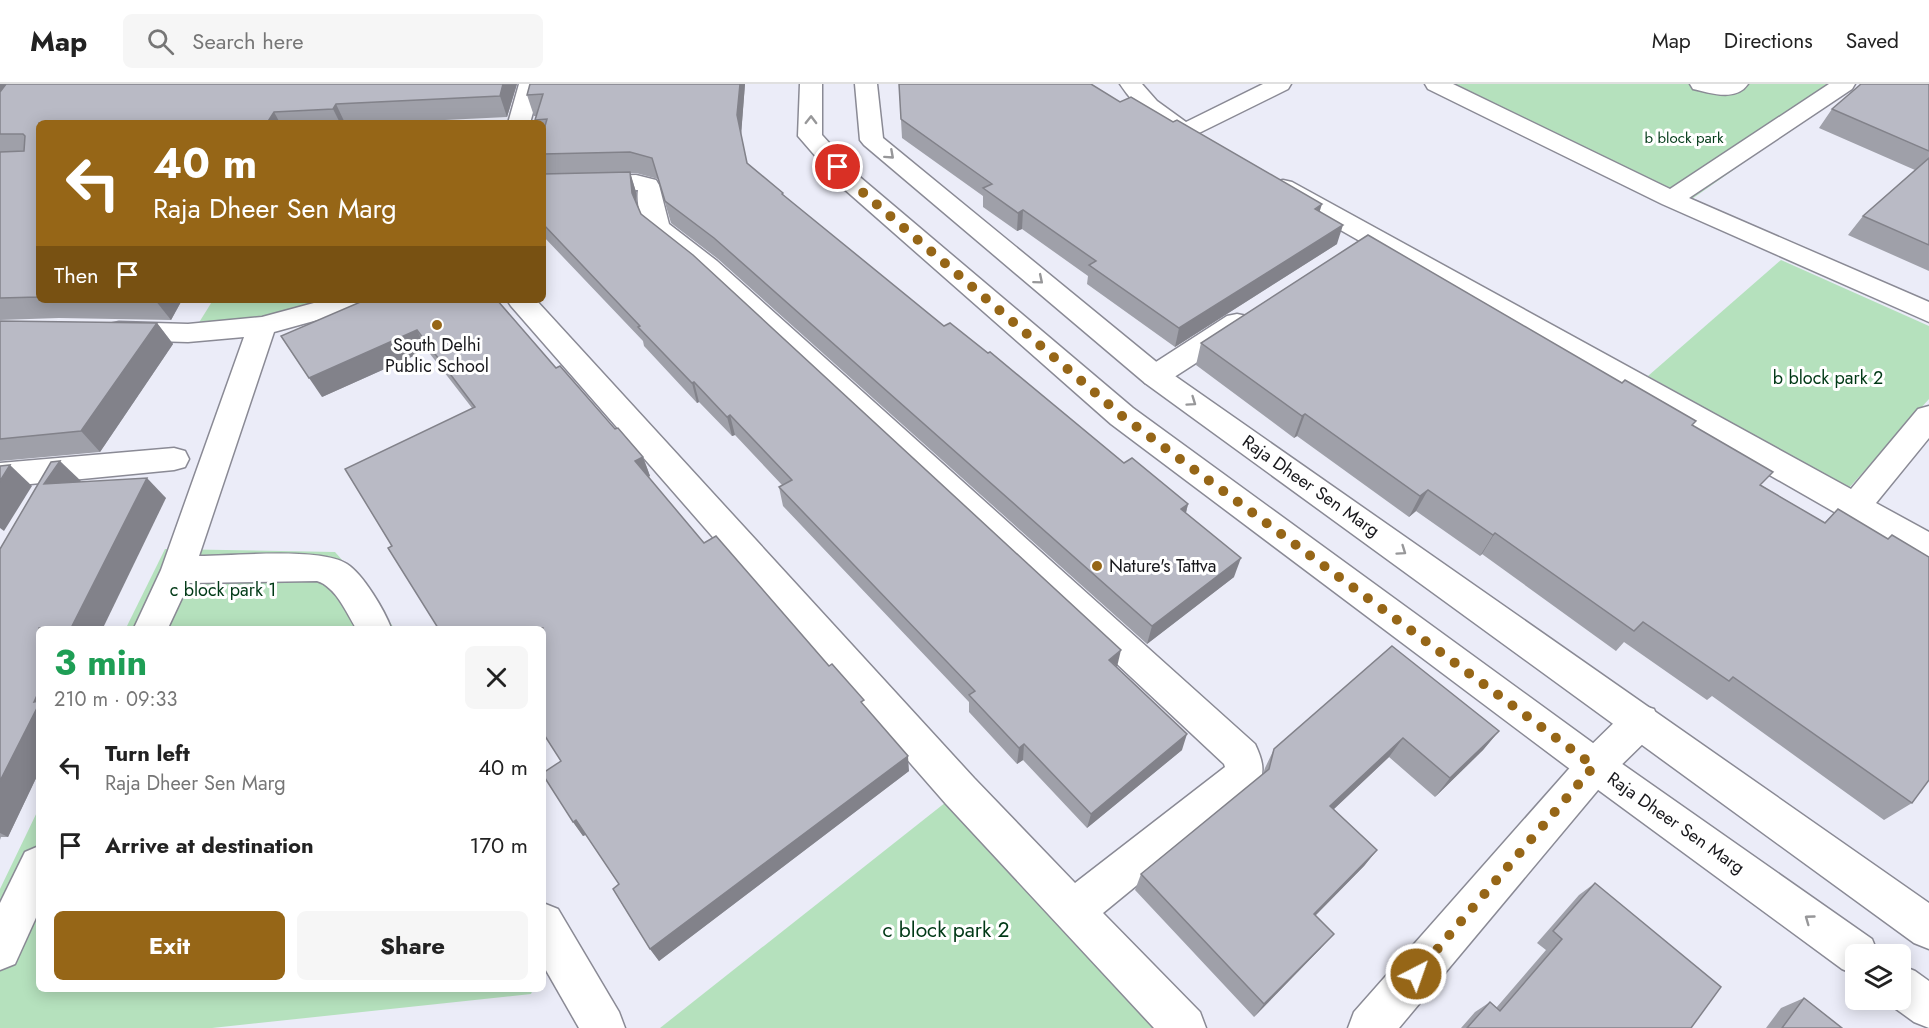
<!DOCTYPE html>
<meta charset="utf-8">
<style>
:root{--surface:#fff;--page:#f6f6f6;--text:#222;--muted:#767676;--line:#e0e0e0;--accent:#966617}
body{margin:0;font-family:Jost,sans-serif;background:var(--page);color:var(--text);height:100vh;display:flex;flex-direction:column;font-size:22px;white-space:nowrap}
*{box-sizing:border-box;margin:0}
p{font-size:20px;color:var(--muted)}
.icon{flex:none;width:33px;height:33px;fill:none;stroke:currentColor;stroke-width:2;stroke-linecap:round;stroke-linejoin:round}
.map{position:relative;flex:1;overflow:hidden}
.details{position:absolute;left:36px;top:542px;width:510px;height:366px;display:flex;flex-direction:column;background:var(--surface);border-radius:9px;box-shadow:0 3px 15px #0003}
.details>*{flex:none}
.guide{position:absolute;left:36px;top:36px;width:510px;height:183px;border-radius:9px;box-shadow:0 3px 15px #0003;background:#966617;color:#fff;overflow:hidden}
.fabs{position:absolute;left:1845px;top:860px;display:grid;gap:12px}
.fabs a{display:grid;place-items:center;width:66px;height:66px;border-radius:9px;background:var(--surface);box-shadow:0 3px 15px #0003;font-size:30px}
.pin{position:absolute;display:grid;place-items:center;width:51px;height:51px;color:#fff;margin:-26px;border:3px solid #fff;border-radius:50%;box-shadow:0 2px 6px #0007}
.me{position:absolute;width:66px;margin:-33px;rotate:41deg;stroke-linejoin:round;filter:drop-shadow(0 0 4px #0008)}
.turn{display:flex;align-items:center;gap:21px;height:126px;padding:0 18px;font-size:27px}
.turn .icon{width:78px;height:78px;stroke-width:2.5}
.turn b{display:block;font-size:42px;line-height:51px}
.then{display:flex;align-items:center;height:57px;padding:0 18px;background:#0003;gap:12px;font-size:22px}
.round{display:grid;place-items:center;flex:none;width:63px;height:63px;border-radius:9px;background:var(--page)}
.headline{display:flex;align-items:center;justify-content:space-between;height:102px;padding:0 18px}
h1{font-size:36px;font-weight:700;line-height:45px;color:#1e9e55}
.cta{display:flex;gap:12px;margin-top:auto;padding:12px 18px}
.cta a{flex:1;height:69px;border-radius:9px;background:var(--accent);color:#fff;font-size:24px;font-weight:700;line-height:69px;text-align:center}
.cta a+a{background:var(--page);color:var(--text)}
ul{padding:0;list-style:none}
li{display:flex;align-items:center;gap:18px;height:78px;padding:0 18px}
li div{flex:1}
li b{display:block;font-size:22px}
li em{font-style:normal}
header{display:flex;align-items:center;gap:36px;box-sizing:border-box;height:84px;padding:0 30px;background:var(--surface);border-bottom:2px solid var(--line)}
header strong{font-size:28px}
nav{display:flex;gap:33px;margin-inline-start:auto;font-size:21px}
.search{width:420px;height:54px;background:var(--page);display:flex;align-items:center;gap:15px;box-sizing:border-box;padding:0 21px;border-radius:9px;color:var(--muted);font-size:22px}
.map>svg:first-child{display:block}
.green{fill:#b5e1bd}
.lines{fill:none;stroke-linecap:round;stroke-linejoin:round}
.minor-casing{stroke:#8a8a95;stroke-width:3}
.tertiary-casing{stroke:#8a8a95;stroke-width:3}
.minor{fill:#fff;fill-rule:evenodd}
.tertiary{fill:#fff;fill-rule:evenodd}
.wall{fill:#9fa0a9}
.shaded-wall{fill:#82828a}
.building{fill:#b9bac5;stroke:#82828a;stroke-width:1.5}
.oneway{stroke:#979799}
.route{stroke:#966617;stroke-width:10;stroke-dasharray:0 18}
.poi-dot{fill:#966617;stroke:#fff;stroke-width:2}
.labels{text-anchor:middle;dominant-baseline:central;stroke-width:6;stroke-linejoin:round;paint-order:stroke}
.far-park-label{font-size:15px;fill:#003916;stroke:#fff}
.poi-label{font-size:18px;fill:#18181c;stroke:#fff}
.park-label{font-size:18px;fill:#003916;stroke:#fff}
.street-label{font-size:18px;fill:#18181c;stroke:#fff}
.near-park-label{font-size:21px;fill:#003916;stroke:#fff}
</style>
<header>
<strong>Map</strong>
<div class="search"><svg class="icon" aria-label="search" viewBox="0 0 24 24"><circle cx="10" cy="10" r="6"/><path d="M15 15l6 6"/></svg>Search here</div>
<nav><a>Map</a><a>Directions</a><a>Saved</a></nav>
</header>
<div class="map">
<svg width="1929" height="944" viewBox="0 0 1929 944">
<rect width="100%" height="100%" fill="#ebecf8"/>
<g class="green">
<polygon points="1435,0 1856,0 1689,117"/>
<polygon points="1781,176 1929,242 1929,315 1848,405 1648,292"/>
<polygon points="213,216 348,216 262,242 195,245"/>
<polygon points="165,465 335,468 366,503 394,544 126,544"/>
<polygon points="960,707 1153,944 660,944"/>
<polygon points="39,724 39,904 533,905 531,910 212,944 0,944 0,805"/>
</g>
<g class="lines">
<defs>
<g id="minor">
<polygon points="519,0 541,0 530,39 508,39"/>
<path d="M1120,0H1142L1157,17L1186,38L1263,0H1291L1288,5L1199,49L1196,54C1170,60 1133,20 1120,0Z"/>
<polygon points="1425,0 1453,0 1670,105 1829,0 1855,0 1852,5 1689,114 1929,218 1929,238 1662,120 1428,5"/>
<path d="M1690,0H1748C1736,18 1710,9 1693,5Z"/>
<path d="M636,91L656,96L659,101L669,140L717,177L1255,660C1262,675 1266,687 1258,702L1103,829L1200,928L1206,944H1154L946,720L511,222L507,216H536L974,694L1075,799L1225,683L1224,680L699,189L648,148C641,138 636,119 638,106L543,108V94Z"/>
<polygon points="1283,96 1292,98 1851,405 1918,325 1929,322 1929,354 1876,419 1929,448 1929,477 1917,473 1843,433 1274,108 1271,103 1274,98"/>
<path d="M325,216H372L368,222L274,248L199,472C233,472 320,463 347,480C363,490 385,527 391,544H356C346,528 336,503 317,497L189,499L168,544H134L161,486L244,253L188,258L119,256L109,254L105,247L109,240L119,238L188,240L262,233Z"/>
<polygon points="1237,230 1247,232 1251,239 1247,246 1165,299 1155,302 1145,299 1141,292 1145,285 1227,232"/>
<polygon points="174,364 185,367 189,375 185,383 174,386 0,403 0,379"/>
<polygon points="1641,621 1654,625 1659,637 1654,649 1608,694 1399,944 1348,944 1354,928 1582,670 1628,625"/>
<polygon points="39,762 39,827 15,880 0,886 0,819 25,768"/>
<polygon points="543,819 558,825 619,928 625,944 579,944 543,881"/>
</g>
<g id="tertiary">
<polygon points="800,0 822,0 822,51 861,94 1133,324 1608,670 1872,855 1878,870 1856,870 1856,891 1842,885 1582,694 1111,340 843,104 798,52"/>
<polygon points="855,0 877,0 883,54 1165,285 1929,819 1929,865 1914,859 1145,299 864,61 860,56"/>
<polygon points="1900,881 1915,887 1929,897 1929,944 1914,938 1885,917 1884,915 1900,915"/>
</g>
</defs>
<use href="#minor" class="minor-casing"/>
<use href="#tertiary" class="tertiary-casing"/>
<use href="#minor" class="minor"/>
<use href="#tertiary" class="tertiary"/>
</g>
<g class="wall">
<polygon points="0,0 517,0 507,33 383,39 39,39 39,216 182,216 171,236 59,234 0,236"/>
<polygon points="530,0 745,0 741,50 747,79 784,112 944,242 1124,379 1188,420 1186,429 1234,493 1147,560 718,175 671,139 658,95 636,89 630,89 636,108 637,120 641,130 1117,584 1182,666 1087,744 1023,676 1017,680 969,628 969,618 783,422 779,403 782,401 735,351 732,352 699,318 697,319 644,262 643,257 543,152 543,90 544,90 543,87 543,39 536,39 535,36 536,32 534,32 527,11"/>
<polygon points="899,0 1120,18 1320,127 1337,160 1175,263 1087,200 1088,192 1022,145 1017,147 983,123 983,112 902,54"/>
<polygon points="1929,0 1929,187 1848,151 1863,132 1915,86 1819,44 1832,25"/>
<polygon points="365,216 556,284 643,373 650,392 648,393 704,459 865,624 909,687 659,877 650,865 619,800 586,751 583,752 573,738 561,677 543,544 472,324 427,266 322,313"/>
<polygon points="0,237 157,239 173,260 100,368 0,377"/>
<polygon points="1201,259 1693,342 1761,401 1824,439 1838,425 1912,719 1884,736 1712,612 1707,616 1624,558 1616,567 1482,470 1480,472 1416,427 1409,433 1297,352 1294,354 1196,281"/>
<polygon points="81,397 80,398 166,414 39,544 39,688 8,753 1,753 0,756 0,465"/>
<polygon points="1499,647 1483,666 1435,713 1389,673 1333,726 1377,766 1364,782 1315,832 1321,864 1254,933 1135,806 1141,790 1263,690 1265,684 1274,665"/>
<polygon points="1595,799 1691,944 1461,944 1475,928 1490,918 1496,924 1546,866 1537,859 1579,811"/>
<polygon points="1804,914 1842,944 1766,944 1781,924"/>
</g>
<g class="shaded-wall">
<polygon points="0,0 11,0 0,13"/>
<polygon points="503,0 517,0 507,33 500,12"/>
<polygon points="740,0 745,0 741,52 737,31"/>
<polygon points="336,20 345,39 340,39 333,25"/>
<polygon points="274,28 280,39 267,39"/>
<polygon points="630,88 636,108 637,129 632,109"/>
<polygon points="1322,120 1316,139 1315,125"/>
<polygon points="1023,126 1022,145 1017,147 1018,129"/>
<polygon points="1343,141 1337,160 1175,263 1179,244"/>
<polygon points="155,216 182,216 171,236"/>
<polygon points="157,239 173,260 100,368 81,347"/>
<polygon points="417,246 427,266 322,313 309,294"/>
<polygon points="694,298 699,318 697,319 692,299"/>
<polygon points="1305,330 1297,352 1294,354 1302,332"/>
<polygon points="730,331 735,351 732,352 727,333"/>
<polygon points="643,373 650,392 642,397 635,377"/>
<polygon points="60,377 81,397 65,420 44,400"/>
<polygon points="10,381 32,402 4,447 0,444 0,397"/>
<polygon points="147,394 166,414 103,544 71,544"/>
<polygon points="1428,406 1416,427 1409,433 1420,412"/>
<polygon points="1188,420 1183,440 1181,425"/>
<polygon points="1495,449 1482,470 1480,472 1493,451"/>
<polygon points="1241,474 1234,493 1147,560 1152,542"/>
<polygon points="1121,566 1117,583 1109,576"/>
<polygon points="39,607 39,688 8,753 0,749 0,697"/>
<polygon points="1499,647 1483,666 1435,713 1450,694"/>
<polygon points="1187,650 1182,666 1087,744 1091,730"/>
<polygon points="1403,654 1389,673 1318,740 1330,722"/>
<polygon points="1024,660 1023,676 1017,680 1019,664"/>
<polygon points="908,672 909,687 659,877 650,865"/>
<polygon points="576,736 587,750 583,752 573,738"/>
<polygon points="1377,766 1364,782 1302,845 1314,830"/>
<polygon points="1334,850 1321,864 1254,933 1264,920"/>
</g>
<g class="building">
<polygon points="6,0 503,0 500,12 336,20 333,25 274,28 267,39 39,39 39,213 0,214 0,68 24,67 25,52 23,50 0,50 0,8"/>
<polygon points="530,0 740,0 737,31 747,79 783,109 782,110 944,242 950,239 988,269 990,268 1124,379 1132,374 1188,420 1181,425 1241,474 1152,542 714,154 665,117 652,74 630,68 543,70 543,49 547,35 535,36 543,10 527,11"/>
<polygon points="899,0 1091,0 1120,18 1131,13 1173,38 1177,36 1322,120 1315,125 1343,141 1179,244 1089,181 1096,177 1023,126 1018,129 983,104 992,100 901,35"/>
<polygon points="1861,0 1929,0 1929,67 1832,25"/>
<polygon points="1929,74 1929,161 1863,132"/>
<polygon points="630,88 632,109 641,130 693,171 1121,566 1109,576 1187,650 1091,730 1024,660 1019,664 969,611 975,607 779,403 792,396 730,331 727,333 694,298 692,299 638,243 640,242 543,140 543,90"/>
<polygon points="1368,151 1622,299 1625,296 1696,337 1692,341 1773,388 1760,401 1825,439 1838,425 1888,455 1892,451 1929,473 1929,696 1912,719 1733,593 1729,597 1643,538 1634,547 1495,449 1493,451 1428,406 1420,412 1305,330 1302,332 1201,259"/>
<polygon points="365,216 497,216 556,284 560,282 615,345 618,344 643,373 635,377 704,459 716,452 829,582 832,580 864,616 861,618 908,672 650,865 613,805 619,800 576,736 573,738 543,691 543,689 561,677 543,649 543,544 438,544 388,464 392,462 345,385 475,323 417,246 309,294 281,252"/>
<polygon points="0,237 157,239 81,347 0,355"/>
<polygon points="60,377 44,400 147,394 71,544 39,544 39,607 34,618 39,617 39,620 0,697 0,465 51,378"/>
<polygon points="10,381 0,397 0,382"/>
<polygon points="1392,562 1499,647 1450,694 1403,654 1330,722 1377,766 1314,830 1334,850 1264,920 1141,790 1269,685 1274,665"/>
<polygon points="1595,799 1721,903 1691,944 1467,944 1490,918 1500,927 1562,855 1553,847"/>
<polygon points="1804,914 1842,944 1782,944"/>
</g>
<defs><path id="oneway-chevron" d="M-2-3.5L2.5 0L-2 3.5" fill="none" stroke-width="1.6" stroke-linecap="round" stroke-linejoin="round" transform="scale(1.5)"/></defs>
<g class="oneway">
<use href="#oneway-chevron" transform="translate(811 36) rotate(-89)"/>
<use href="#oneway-chevron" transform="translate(890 71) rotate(42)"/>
<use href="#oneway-chevron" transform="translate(1039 196) rotate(40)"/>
<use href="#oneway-chevron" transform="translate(1192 318) rotate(35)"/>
<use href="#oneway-chevron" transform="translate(1402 467) rotate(35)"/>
<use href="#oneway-chevron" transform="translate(1809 835) rotate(-144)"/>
</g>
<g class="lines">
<polyline class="route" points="838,83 852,99 1122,332 1594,682 1416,890"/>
</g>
<g class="poi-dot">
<circle cx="437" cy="241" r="6"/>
<circle cx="1097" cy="482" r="6"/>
</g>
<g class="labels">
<g class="far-park-label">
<text x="1684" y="54">b block park</text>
</g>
<g class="poi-label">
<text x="437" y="261">South Delhi<tspan x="437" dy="21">Public School</tspan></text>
<text x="1109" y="482" text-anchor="start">Nature's Tattva</text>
</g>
<g class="park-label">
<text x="1828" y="294">b block park 2</text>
<text x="223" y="506">c block park 1</text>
</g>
<g class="street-label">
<text transform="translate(1311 402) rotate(35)">Raja Dheer Sen Marg</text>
<text transform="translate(1676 739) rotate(35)">Raja Dheer Sen Marg</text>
</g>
<g class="near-park-label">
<text x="946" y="846">c block park 2</text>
</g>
</g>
</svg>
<div class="fabs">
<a><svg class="icon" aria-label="layers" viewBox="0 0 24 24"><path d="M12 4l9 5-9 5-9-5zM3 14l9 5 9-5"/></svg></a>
</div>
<div class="pin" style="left:838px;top:83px;background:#d93025"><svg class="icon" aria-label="arrive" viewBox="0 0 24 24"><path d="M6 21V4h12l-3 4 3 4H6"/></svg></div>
<svg class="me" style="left:1416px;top:890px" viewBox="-20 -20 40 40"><circle r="17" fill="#966617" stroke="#fff" stroke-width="3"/><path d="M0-11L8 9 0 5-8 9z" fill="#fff"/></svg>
<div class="guide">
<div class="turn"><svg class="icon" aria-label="left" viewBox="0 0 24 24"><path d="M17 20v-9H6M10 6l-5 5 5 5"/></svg><div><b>40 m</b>Raja Dheer Sen Marg</div></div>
<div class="then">Then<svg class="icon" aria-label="arrive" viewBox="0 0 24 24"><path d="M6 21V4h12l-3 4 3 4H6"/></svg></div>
</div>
<section class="details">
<div class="headline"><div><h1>3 min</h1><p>210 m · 09:33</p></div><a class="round"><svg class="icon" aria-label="close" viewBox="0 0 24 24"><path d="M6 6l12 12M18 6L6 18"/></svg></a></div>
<ul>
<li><svg class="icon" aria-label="left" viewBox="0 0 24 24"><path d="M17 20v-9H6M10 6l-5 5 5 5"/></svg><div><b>Turn left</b><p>Raja Dheer Sen Marg</p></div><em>40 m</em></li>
<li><svg class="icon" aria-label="arrive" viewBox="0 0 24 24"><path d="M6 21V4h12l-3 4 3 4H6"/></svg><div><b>Arrive at destination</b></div><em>170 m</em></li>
</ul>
<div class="cta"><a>Exit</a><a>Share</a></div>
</section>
</div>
